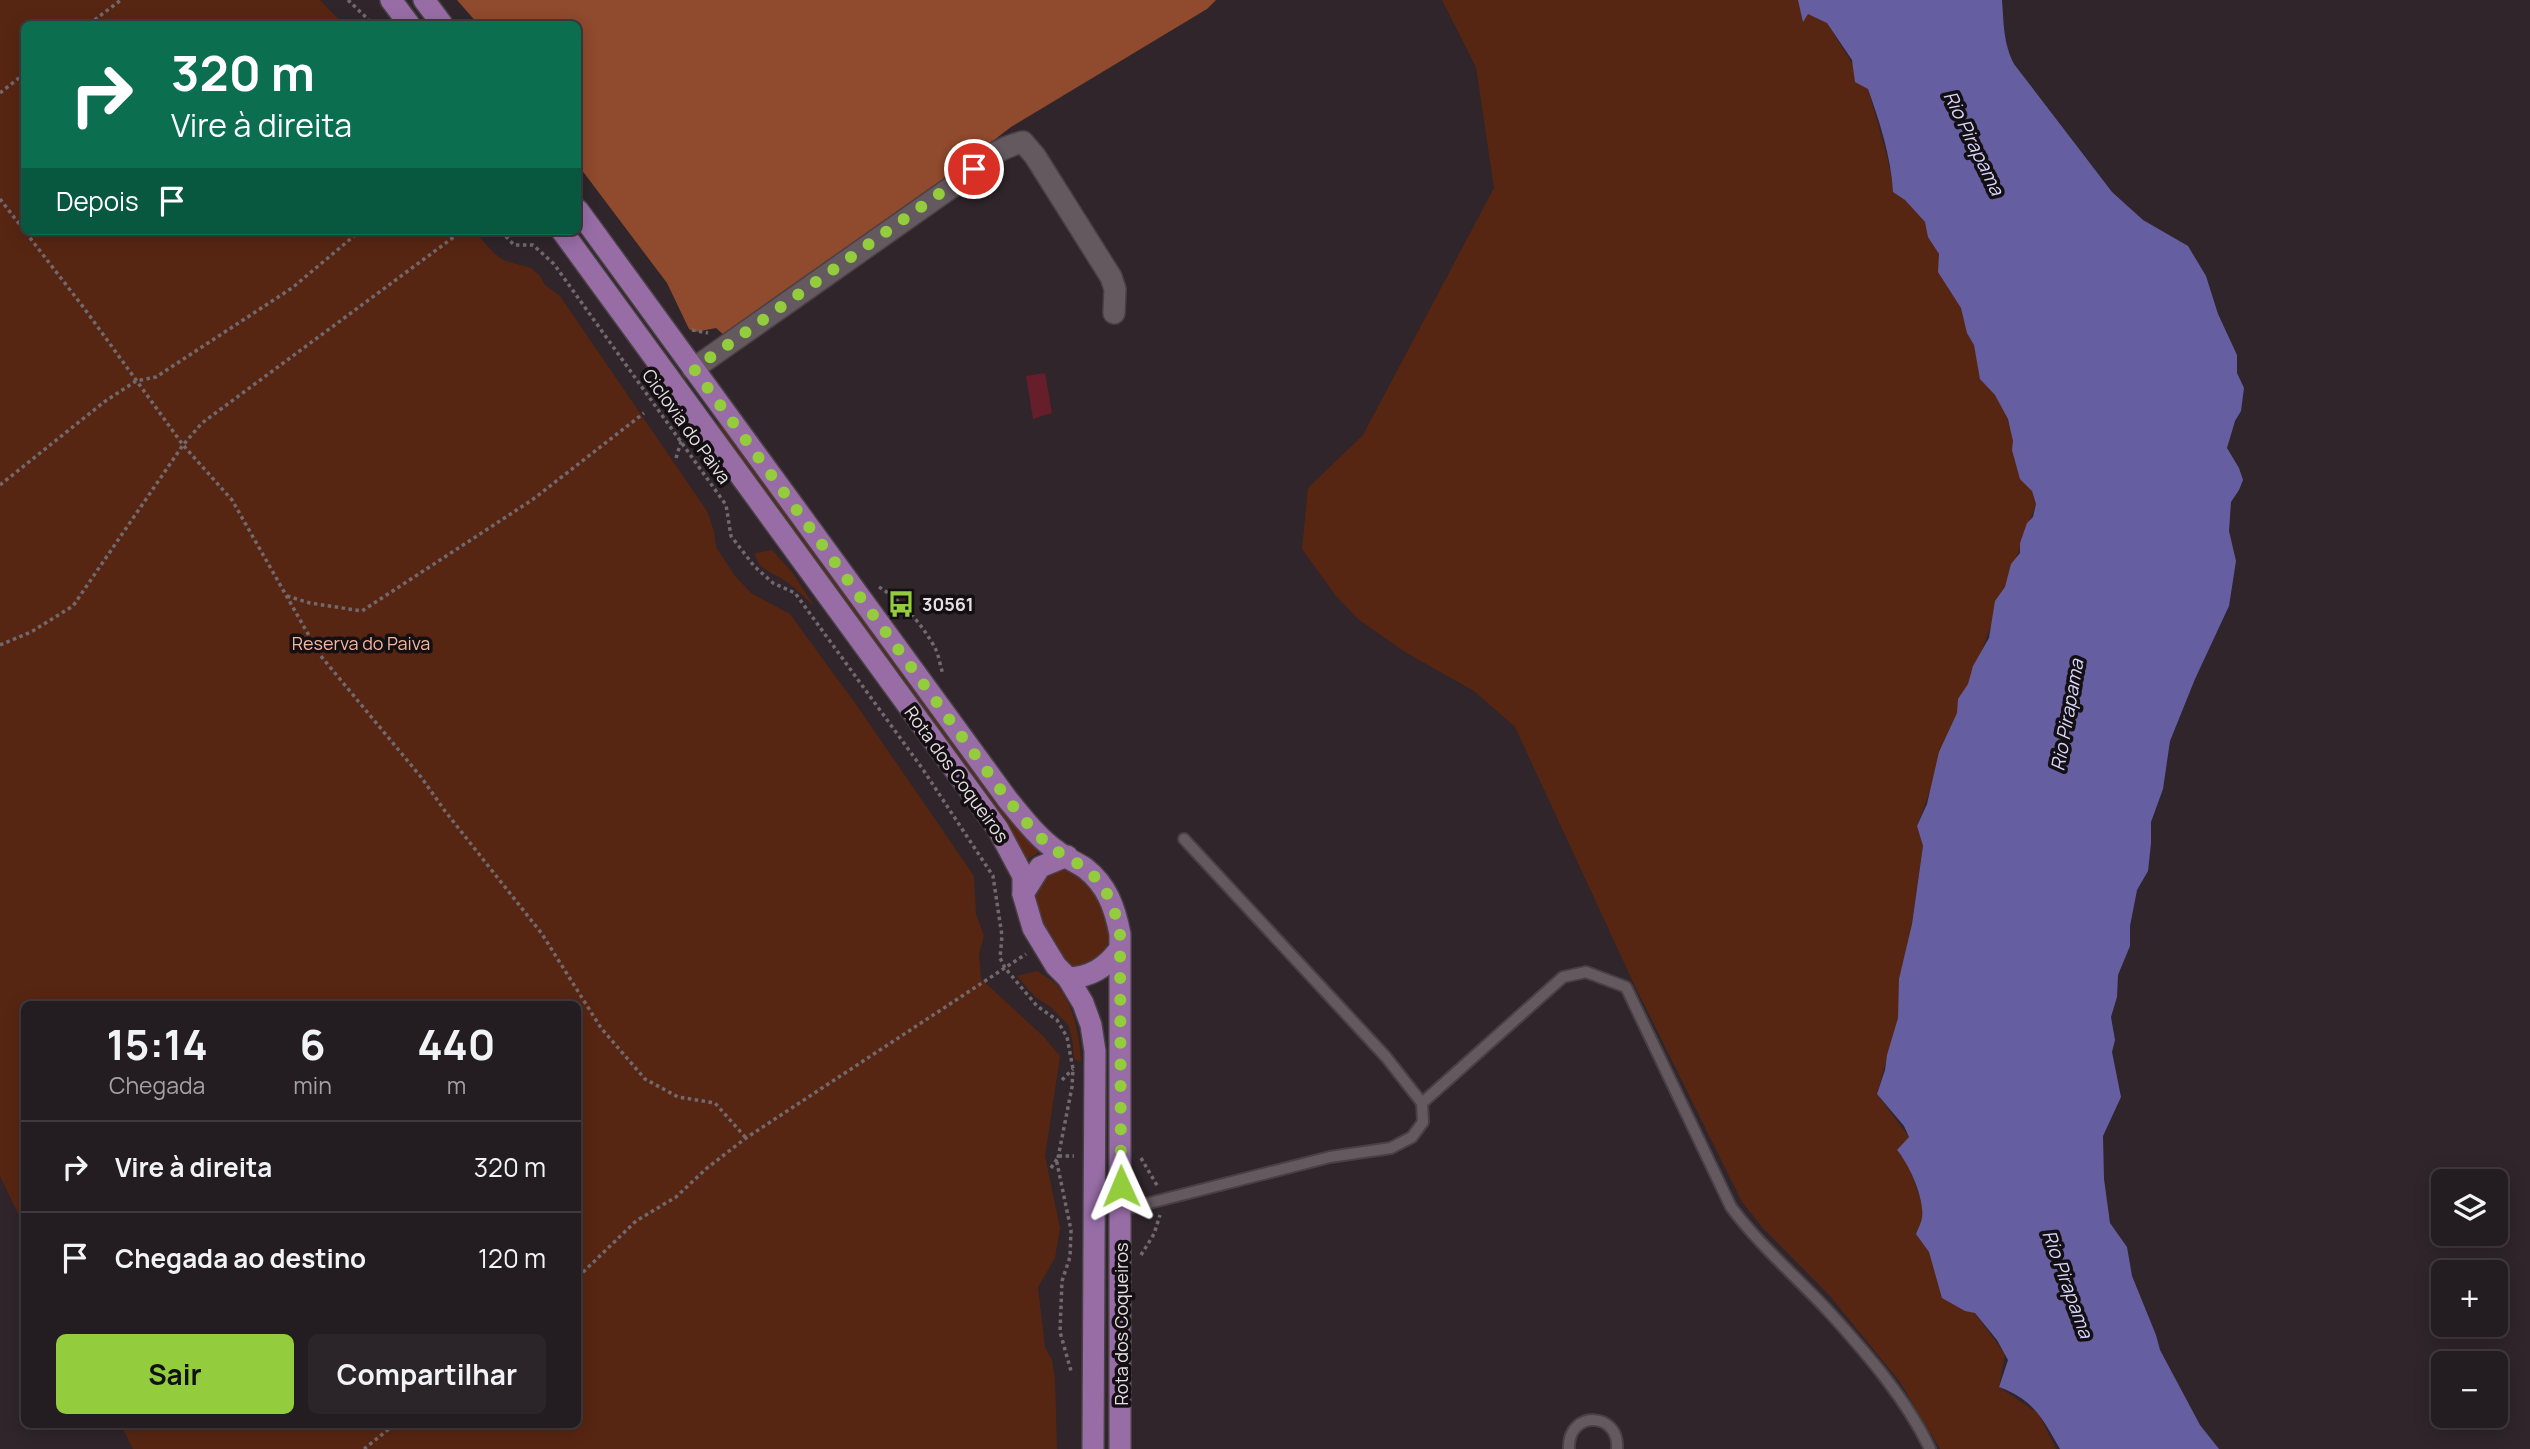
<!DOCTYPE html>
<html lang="pt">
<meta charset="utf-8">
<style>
:root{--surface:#231c20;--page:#2b2529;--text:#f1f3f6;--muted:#a3a1a5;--line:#403a3e;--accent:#93cd3e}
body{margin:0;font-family:Manrope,sans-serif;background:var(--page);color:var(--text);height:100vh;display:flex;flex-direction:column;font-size:26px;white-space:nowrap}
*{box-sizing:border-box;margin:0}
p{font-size:23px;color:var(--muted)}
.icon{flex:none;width:38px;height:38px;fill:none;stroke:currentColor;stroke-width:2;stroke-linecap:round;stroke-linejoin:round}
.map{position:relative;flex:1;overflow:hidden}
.sheet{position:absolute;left:21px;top:1001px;width:560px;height:427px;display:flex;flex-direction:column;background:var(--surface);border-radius:10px;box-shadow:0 4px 18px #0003,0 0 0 2px var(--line)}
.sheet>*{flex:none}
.guide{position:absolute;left:21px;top:21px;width:560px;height:214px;border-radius:10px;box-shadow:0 4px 18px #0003,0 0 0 2px var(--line);background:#0b6e4f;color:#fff;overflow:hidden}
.fabs{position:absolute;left:2431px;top:1169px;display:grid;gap:14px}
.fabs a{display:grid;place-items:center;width:77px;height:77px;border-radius:10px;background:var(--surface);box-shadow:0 4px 18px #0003,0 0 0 2px var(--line);font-size:35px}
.pin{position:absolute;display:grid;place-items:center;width:60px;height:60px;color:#fff;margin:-30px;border:4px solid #fff;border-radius:50%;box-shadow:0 2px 7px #0007}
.me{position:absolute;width:77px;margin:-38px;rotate:359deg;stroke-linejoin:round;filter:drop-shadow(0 0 5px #0008)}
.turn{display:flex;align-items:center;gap:24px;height:147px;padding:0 35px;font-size:32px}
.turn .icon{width:91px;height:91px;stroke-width:2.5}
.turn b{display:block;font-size:49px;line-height:60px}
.then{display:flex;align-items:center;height:66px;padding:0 35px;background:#0003;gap:14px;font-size:26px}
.eta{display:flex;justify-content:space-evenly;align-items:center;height:119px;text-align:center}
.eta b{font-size:42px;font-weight:700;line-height:49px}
.cta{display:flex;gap:14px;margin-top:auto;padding:14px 35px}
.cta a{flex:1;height:80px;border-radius:10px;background:var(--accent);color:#111;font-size:28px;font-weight:700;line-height:80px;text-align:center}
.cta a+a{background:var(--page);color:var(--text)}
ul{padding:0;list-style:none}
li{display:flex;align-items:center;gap:21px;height:91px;padding:0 35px;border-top:2px solid var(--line)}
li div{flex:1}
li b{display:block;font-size:26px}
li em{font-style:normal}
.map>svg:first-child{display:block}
.green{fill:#572612}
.forest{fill:#904a2d}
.water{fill:#655fa2}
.building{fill:#661e2b}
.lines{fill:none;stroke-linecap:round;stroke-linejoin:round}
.service-casing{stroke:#494045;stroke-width:14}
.minor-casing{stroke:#494045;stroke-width:24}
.primary-casing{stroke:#494045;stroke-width:24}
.path{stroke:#72696e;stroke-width:3.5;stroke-dasharray:3.5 3.5;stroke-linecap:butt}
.service{stroke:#64595f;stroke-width:10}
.minor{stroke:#64595f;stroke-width:21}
.primary{stroke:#986da6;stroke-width:21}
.route{stroke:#93cd3e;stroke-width:12;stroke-dasharray:0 21.6}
.labels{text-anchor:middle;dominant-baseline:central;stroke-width:7;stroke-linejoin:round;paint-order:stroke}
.street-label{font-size:18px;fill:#e6dfe3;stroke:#140f12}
.poi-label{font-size:18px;font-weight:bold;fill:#e6dfe3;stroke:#140f12;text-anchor:start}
.park-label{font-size:18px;fill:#f4b69d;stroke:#140f12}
.water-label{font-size:19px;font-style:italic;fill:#d7d6fd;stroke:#140f12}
</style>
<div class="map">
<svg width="2530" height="1449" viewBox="0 0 2530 1449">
<rect width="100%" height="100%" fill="#2f252a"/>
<g class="green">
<polygon points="0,0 320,0 343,24 24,24 24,231 474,231 494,253 503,260 531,268 540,276 545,285 560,296 707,511 714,531 716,547 735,576 751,593 790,614 860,710 974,876 976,914 984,936 979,954 981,979 1043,1036 1060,1056 1045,1156 1060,1228 1055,1258 1038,1287 1045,1347 1052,1360 1055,1379 1057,1449 133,1449 121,1425 578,1424 578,1004 24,1004 24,1226 0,1176"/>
<polygon points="1442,0 1806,0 1827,23 1868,89 1887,156 1893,187 1925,222 2008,420 2036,504 1917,826 1923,846 1898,1018 1877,1094 1909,1137 1897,1150 1907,1162 1918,1192 1975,1313 2005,1354 1999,1387 2039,1414 2056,1449 1940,1449 1900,1382 1830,1296 1763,1228 1742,1202 1634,984 1515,727 1474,691 1405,652 1358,619 1336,596 1302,549 1308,488 1363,435 1494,188 1476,67"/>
<polygon points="721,424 851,599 984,786 1022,834 1040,851 1023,863 713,426"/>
<path d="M772,550L792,572L815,607C806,599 798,590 788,583C776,573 757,571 755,553Z"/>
<path d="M1065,866C1086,877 1105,897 1110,921C1112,930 1107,945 1105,954L1086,968L1072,969C1048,949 1040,923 1030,894L1038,876Z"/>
<path d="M1037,971C1043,975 1050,979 1055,983C1074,1003 1079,1035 1081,1061L1074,1060L1073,1044L1069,1026L1051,1007L1035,997L1017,976Z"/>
</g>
<polygon class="forest" points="457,0 1216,0 1207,9 1011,127 740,336 727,338 716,328 695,332 689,329 667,283 578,165 578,24 478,24"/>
<path class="water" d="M1798,0H2002C2004,24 2003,42 2014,64L2112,192L2143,220L2188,246L2206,276L2218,314L2237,355V373L2244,388L2241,411L2235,421L2227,448L2239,468L2243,480L2239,490L2231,502L2229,531L2236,561L2229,606L2195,679L2170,741L2163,789L2151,822V843L2148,871L2137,890L2130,926V946L2118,975L2117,997L2111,1017L2115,1040L2112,1052L2121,1097L2103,1136L2104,1179L2110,1223L2127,1247L2132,1276L2156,1335L2160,1350L2200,1425L2219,1449H2060C2042,1418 2034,1400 1999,1387L2008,1360L1997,1340L1975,1313L1965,1311L1942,1298L1929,1252L1916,1234C1918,1229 1921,1223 1922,1218C1925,1199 1909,1164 1897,1150L1909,1137L1904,1126L1877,1094L1885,1070L1887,1055L1898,1018L1899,979L1912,924L1923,846L1917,826L1927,804L1939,752L1957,713L1958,699L1968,684L1973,666L1989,638L1995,601L2005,587L2011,564L2020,553V543L2027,523L2033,517L2036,504L2032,491L2020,479L2012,450L2013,441L2008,419L1995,395L1980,379L1974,345L1967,333L1961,308L1938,272L1939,254L1928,237L1925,222L1905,200L1893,192C1891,157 1880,123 1868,89L1855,82L1852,60L1827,23L1808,14L1803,22Z"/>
<polygon class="building" points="1045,373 1052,413 1033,419 1026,376"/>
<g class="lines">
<defs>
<g id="service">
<path d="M1422,1103L1563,977L1586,972L1626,987L1731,1207C1761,1247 1798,1278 1831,1314C1867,1354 1907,1400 1930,1449"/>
<polyline points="1122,1210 1330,1157 1391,1148 1412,1137 1423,1122 1422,1103 1386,1057 1184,839"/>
<path d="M1569,1449C1567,1410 1620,1411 1617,1449"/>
</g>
<path id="minor" d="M693,369L956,184C977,166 995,148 1023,142L1035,156L1111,277L1115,289L1114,313"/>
<g id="primary">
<polyline points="391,0 409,24"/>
<polyline points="424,0 442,24"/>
<path d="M578,210L1008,800C1023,818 1038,838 1057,851C1066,858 1076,862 1085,868C1107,885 1115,908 1120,934V1449"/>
<polyline points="562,231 998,829 1023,876 1023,894 1033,928 1056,966 1068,978 1083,1003 1091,1025 1095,1051 1093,1449"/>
<polyline points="1023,894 1040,867 1067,856"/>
<path d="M1068,978C1091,977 1105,968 1119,950"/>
</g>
</defs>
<use href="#service" class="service-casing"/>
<use href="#minor" class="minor-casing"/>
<use href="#primary" class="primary-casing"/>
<g class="path">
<polyline points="348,0 373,24"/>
<polyline points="89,24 121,0"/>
<polyline points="0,93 24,74"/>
<polyline points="0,199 84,308 183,445 232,500 320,655 421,777 445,811 542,934 601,1028 645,1079 678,1097 715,1103 746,1138"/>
<polyline points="501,231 514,245 533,245 554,264 726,505 731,536 754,566 773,583 795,593 922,768 993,876 1002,936 1000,958 1005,968 1037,1006 1057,1020 1067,1037 1073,1069 1072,1087 1057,1163 1071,1230 1070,1257 1062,1281 1060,1332 1071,1371"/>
<polyline points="692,330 708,333"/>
<polyline points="676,458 681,442 689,437"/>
<polyline points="0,485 104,402 136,381 156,377 292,288 360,231"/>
<path d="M879,587C901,600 923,625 935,648C939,655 940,666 943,674"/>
<polyline points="287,596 310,603 362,611 532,500 644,413"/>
<polyline points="0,645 31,632 73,606 183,445 202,423 462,231"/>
<polyline points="1062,1080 1073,1069"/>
<polyline points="1141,1158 1158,1187"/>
<polyline points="1051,1168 1059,1156 1074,1156"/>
<polyline points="1141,1255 1154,1234 1160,1215"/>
<polyline points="578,1277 636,1221 676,1197 707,1168 746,1138 1026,954"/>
<polyline points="364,1449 395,1424"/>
</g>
<use href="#service" class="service"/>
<use href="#minor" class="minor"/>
<use href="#primary" class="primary"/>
</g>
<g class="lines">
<path class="route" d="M974,169L694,369L1008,800C1023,818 1038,838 1057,851C1066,858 1076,862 1085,868C1107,885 1115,908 1120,934L1121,1186"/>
</g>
<defs>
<symbol id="bus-bare" viewBox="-9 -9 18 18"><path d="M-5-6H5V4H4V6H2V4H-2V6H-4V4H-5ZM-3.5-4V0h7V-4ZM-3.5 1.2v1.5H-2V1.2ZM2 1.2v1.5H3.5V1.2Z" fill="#93cd3e" stroke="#140f12" stroke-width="2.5" paint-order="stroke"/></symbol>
</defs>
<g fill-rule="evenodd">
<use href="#bus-bare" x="882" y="585" width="38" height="38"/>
</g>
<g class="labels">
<g class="street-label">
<text transform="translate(687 426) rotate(54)">Ciclovia do Paiva</text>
<text transform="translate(957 774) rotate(54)">Rota dos Coqueiros</text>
<text transform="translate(1121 1324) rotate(-90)">Rota dos Coqueiros</text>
</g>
<g class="poi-label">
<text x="922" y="604">30561</text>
</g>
<g class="park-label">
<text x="361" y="643">Reserva do Paiva</text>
</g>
<g class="water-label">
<text transform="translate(1974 143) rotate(64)">Rio Pirapama</text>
<text transform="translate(2067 715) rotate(-80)">Rio Pirapama</text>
<text transform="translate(2068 1284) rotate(70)">Rio Pirapama</text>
</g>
</g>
</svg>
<div class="fabs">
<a><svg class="icon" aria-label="layers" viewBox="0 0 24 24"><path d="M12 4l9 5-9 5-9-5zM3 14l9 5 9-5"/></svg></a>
<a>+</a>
<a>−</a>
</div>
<div class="pin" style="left:974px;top:169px;background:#d93025"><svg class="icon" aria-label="arrive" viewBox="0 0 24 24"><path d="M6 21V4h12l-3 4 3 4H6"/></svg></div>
<svg class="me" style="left:1121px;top:1186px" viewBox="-20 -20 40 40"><path d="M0-17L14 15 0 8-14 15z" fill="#93cd3e" stroke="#fff" stroke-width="4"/></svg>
<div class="guide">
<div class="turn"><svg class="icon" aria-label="right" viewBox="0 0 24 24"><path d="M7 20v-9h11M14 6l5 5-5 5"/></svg><div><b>320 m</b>Vire à direita</div></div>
<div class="then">Depois<svg class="icon" aria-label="arrive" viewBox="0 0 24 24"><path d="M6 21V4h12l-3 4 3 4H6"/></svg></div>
</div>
<section class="sheet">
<div class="eta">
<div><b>15:14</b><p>Chegada</p></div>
<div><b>6</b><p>min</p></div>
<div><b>440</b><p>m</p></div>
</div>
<ul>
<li><svg class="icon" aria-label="right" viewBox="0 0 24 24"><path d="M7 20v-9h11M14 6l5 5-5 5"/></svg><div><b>Vire à direita</b></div><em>320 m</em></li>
<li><svg class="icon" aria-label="arrive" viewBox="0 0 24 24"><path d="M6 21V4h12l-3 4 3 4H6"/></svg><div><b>Chegada ao destino</b></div><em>120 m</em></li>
</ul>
<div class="cta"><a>Sair</a><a>Compartilhar</a></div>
</section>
</div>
